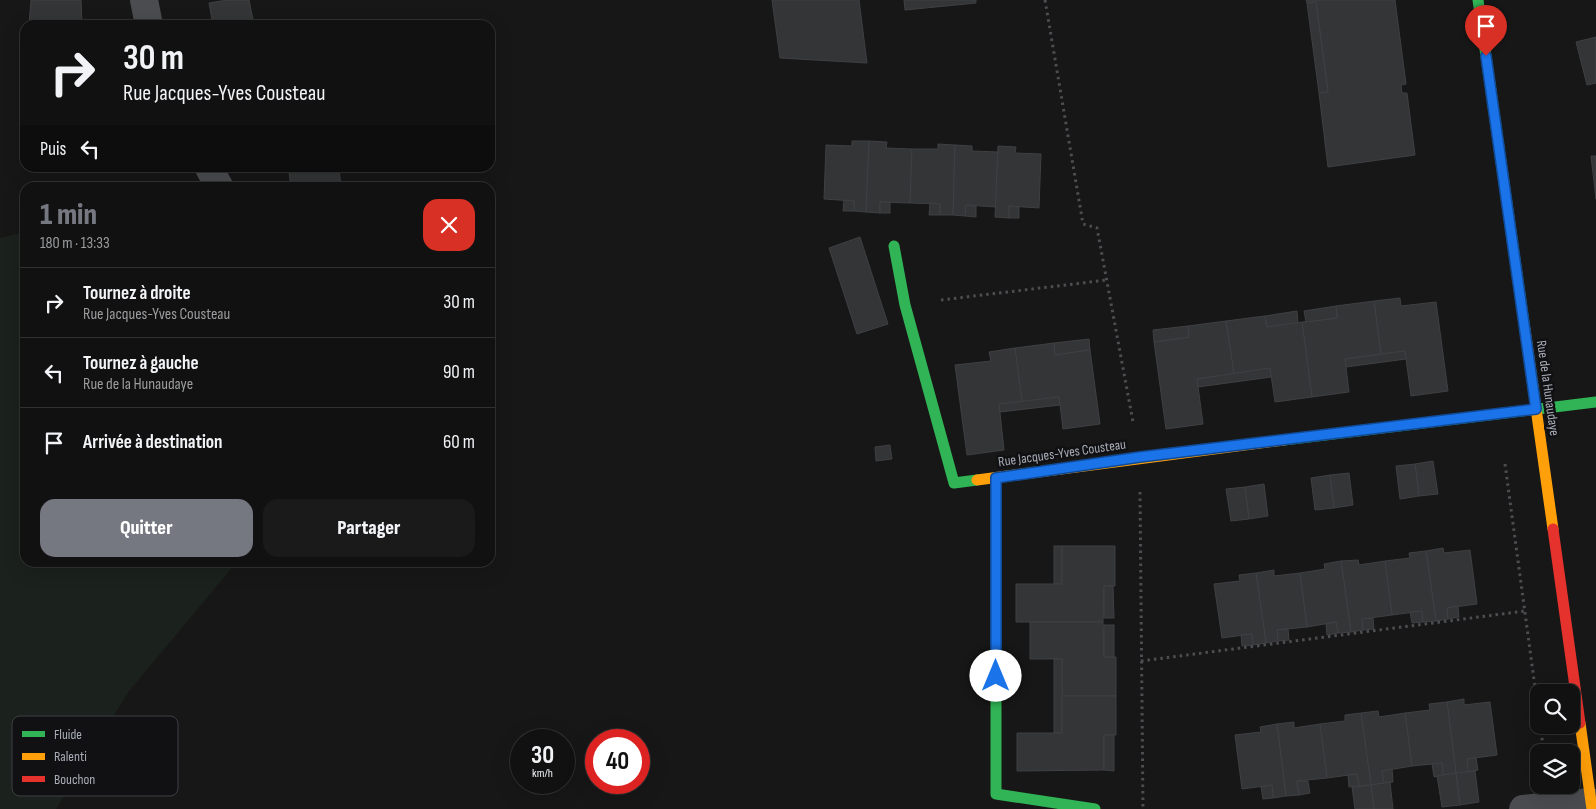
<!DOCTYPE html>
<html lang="fr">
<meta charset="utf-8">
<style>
:root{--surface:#111;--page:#1a1a1a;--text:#f1f3f6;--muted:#9c9d9f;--line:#303131;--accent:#757880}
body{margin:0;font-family:"Sofia Sans Condensed",sans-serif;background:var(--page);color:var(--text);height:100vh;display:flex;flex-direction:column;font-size:19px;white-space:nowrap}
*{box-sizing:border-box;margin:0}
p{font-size:16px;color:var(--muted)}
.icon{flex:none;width:28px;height:28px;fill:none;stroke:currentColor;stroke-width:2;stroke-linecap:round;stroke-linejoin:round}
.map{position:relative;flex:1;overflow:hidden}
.details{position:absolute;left:20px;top:182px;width:475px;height:385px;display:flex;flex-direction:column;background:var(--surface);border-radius:15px;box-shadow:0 5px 20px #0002,0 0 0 1px var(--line)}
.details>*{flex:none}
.banner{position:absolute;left:20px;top:20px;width:475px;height:152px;border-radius:15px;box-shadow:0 5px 20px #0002,0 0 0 1px var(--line);background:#111;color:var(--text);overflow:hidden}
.buttons{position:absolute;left:1530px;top:684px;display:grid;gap:10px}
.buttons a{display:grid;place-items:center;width:50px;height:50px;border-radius:10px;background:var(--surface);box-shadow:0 5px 20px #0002,0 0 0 1px var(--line);font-size:25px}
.speed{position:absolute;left:510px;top:729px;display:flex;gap:10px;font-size:25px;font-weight:700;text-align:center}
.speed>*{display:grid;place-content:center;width:65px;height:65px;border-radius:50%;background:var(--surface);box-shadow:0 5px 20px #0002,0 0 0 1px var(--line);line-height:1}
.speed small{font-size:12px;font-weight:400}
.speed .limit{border:8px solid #d22;background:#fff;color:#111}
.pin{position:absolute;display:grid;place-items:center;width:42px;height:42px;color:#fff;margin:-51px -21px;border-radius:50% 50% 50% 0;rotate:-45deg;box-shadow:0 0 5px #0007}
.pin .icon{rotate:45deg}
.me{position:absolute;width:55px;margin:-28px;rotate:0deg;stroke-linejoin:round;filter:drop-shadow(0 0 4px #0008)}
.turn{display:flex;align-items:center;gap:18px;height:105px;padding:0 20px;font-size:22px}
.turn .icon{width:65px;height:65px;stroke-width:2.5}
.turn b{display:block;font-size:35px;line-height:42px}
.then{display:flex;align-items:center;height:48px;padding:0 20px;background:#0003;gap:10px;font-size:19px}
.round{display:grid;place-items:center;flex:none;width:52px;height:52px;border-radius:15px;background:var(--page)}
.head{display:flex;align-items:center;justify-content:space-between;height:85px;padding:0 20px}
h1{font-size:30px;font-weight:800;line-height:38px;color:var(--accent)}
.cta{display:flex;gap:10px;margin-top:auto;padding:10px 20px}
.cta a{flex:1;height:58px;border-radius:15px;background:var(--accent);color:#fff;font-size:20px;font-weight:800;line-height:58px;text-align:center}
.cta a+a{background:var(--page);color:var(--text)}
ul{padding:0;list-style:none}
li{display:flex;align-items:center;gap:15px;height:70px;padding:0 20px;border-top:1px solid var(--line)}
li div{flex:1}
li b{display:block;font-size:19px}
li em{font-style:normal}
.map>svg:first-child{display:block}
.grass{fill:#1b211c}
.building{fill:#343537;stroke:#3f4043}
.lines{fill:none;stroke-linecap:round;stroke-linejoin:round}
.path{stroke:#4d4e52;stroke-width:3;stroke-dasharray:2.5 4;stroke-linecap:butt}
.street{stroke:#4b4c50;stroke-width:28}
.fast{stroke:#30b455;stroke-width:11}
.slow{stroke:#ff9f0a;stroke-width:11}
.jam{stroke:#e5322d;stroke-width:11}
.route-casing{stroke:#114b97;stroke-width:12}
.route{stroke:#1a73e8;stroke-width:9}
.labels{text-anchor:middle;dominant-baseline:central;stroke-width:5;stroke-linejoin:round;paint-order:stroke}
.street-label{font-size:14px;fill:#a8adb8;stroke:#111113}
.key{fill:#111113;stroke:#3e4045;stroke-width:1}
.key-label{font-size:14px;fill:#a8adb8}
</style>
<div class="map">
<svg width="1596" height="809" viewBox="0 0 1596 809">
<rect width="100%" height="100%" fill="#171717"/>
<polygon class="grass" points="25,232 25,562 236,563 129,691 56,809 0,809 0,238"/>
<g class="building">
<polygon points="31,0 81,0 82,25 29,25"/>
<polygon points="227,0 249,0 254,25 213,25 209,3"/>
<polygon points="772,0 859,0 867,63 780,58"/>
<polygon points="904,0 976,0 976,3 905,10"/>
<polygon points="1306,0 1395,0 1406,84 1401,85 1402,93 1407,93 1415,155 1328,167 1319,93 1328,92 1316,2 1307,3"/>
<polygon points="1316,2 1328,92 1319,93 1307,3"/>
<polygon points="1596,37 1596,83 1587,85 1576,42"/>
<polygon points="852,141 869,141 866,212 854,211 854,201 824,199 826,145 852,146"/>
<polygon points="869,141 887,142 886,148 912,149 910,203 880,202 880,213 866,212"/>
<polygon points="938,144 955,145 953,215 940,215 940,204 910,203 912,149 938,149"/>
<polygon points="955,145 972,146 972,151 998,152 996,207 966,205 965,216 953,215"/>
<polygon points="998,146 1016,147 1015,153 1041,154 1039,208 1009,206 1009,218 995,217"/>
<polygon points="1591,156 1596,156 1596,199"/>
<polygon points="303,168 339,168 341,188 291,188 289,172 303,170"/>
<polygon points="844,200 854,201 854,211 843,211"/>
<rect x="880" y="202" width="10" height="11"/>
<polygon points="930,203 940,204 940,215 929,215"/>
<polygon points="966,205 976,206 976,217 965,216"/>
<polygon points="1009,206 1019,207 1019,218 1009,218"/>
<polygon points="860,237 888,324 857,334 829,248"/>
<polygon points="1400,298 1401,306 1436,302 1448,391 1411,396 1405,351 1381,354 1374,301"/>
<polygon points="1374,301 1381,354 1345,359 1349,392 1312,397 1302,322 1337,318 1336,306"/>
<polygon points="1336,306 1337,318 1306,322 1304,311"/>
<polygon points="1297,311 1298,323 1267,327 1265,316"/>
<polygon points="1265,316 1267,327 1302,322 1312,397 1275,402 1270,368 1234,374 1226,321"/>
<polygon points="1226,321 1234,374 1197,379 1203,424 1166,429 1154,342 1189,337 1188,326"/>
<polygon points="1188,326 1189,337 1154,342 1153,330"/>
<polygon points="1089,339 1090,350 1055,355 1054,343"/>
<polygon points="1054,343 1055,355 1090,350 1100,424 1063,429 1059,397 1022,402 1015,348"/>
<polygon points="1015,348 1022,402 999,404 1004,450 967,455 955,365 991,361 989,352"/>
<polygon points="1405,351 1406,359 1346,367 1345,359"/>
<polygon points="1270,368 1271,377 1198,387 1197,379"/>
<polygon points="1059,397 1060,405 1000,412 999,404"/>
<polygon points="890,445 892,459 876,461 875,447"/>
<polygon points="1433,461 1438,494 1419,496 1415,464"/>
<polygon points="1415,464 1419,496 1400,499 1396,466"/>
<polygon points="1349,473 1353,505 1334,508 1330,475"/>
<polygon points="1330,475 1334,508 1315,510 1311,478"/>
<polygon points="1264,484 1268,516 1249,519 1245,487"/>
<polygon points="1245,487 1249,519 1231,521 1226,489"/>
<rect x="1054" y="546" width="8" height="38"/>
<polygon points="1062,546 1115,546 1115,586 1104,586 1103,622 1016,622 1016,584 1062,584"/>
<polygon points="1443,548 1444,553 1470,550 1477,604 1447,608 1448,619 1436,621 1426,551"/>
<polygon points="1426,551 1436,621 1423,622 1422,611 1392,615 1385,561 1410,558 1409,553"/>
<polygon points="1358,560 1359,565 1385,561 1392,615 1362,619 1363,630 1351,632 1341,561"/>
<polygon points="1341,561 1351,632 1338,633 1336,622 1307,627 1300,573 1325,569 1324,564"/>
<polygon points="1274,570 1274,576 1300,573 1307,627 1277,630 1278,641 1266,643 1256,573"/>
<polygon points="1256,573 1266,643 1253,645 1252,634 1222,638 1214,584 1240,581 1239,575"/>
<polygon points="1104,586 1113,586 1114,618 1104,618"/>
<polygon points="1458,606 1459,617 1448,619 1447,608"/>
<polygon points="1422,611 1423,622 1412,623 1410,612"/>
<polygon points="1373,618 1374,629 1363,630 1362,619"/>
<polygon points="1030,622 1103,622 1104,657 1116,657 1116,696 1062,696 1062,659 1030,659"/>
<polygon points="1336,622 1338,633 1327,635 1326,624"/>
<rect x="1104" y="625" width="10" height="32"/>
<polygon points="1288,629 1289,640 1278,641 1277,630"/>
<polygon points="1252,634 1253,645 1242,646 1241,635"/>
<rect x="1054" y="659" width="8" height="74"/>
<polygon points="1062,696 1116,696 1116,735 1104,735 1104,770 1017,771 1017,733 1062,733"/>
<polygon points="1464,699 1464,705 1490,702 1497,755 1467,759 1468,772 1456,773 1447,702"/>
<polygon points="1447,702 1456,773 1443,775 1442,763 1412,766 1405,713 1430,710 1429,704"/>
<polygon points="1378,711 1379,717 1405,713 1412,766 1382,771 1384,783 1371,785 1361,713"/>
<polygon points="1361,713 1371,785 1359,786 1357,774 1327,778 1320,724 1345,721 1345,715"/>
<polygon points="1294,722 1294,728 1320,724 1327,778 1297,781 1299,795 1286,796 1277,724"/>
<polygon points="1277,724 1286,796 1273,798 1272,785 1242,789 1235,735 1261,732 1260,727"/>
<polygon points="1104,735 1114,735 1114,771 1104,770"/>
<polygon points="1476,758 1478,770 1468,772 1467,759"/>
<polygon points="1442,763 1443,775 1434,777 1432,764"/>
<polygon points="1392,769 1393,782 1384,783 1382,771"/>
<polygon points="1475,771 1479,802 1460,805 1456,773"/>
<polygon points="1456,773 1460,805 1442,807 1437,776"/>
<polygon points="1357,774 1359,786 1349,787 1348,775"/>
<polygon points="1297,781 1308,781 1310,793 1299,795"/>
<polygon points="1390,782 1393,809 1374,809 1371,785"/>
<polygon points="1272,785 1273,798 1263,799 1261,787"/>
<polygon points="1371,785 1374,809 1355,809 1352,787"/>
</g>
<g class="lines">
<g class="path">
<polyline points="1045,0 1083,224 1097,228 1133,422"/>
<polyline points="941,300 1107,280"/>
<polyline points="1505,464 1539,717"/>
<polyline points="1140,492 1143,809"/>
<polyline points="1141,661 1525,611"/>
<polyline points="1540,725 1544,752"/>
</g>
<g class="street">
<polyline points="144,0 149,25"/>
<polyline points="209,168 220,188"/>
<polyline points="1523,809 1591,802"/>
</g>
<g class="fast">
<polyline points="1478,0 1525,330"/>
<polyline points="894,246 905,305 954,483 977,480"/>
<polyline points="1284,440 1596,402"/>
<polyline points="996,478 996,794 1095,809"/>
</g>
<g class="slow">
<polyline points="1525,330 1553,529"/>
<polyline points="977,480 1284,440"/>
<polyline points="1580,723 1592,809"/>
</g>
<polyline class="jam" points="1553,529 1580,723"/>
</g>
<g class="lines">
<defs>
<polyline id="route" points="996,676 996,478 1140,457 1536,409 1486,56"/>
</defs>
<use href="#route" class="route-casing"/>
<use href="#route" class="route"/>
</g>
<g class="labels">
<g class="street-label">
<text transform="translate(1548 388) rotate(82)">Rue de la Hunaudaye</text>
<text transform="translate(1062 453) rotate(-8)">Rue Jacques-Yves Cousteau</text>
</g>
</g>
<rect x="12" y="716" width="166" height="80" rx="8" class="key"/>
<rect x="22" y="731" width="23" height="6" fill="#30b455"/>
<rect x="22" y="753" width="23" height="7" fill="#ff9f0a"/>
<rect x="22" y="776" width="23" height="6" fill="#e5322d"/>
<g class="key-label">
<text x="54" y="739">Fluide</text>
<text x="54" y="761">Ralenti</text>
<text x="54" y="784">Bouchon</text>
</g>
</svg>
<div class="buttons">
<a><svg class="icon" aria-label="search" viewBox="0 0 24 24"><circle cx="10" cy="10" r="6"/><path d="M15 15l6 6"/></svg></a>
<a><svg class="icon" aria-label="layers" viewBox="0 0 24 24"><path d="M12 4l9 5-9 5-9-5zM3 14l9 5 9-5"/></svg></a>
</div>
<div class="speed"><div>30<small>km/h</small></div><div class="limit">40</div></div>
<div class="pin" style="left:1486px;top:56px;background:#d93025"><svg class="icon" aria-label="arrive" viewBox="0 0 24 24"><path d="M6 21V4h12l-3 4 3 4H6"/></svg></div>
<svg class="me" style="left:996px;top:676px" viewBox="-20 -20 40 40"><circle r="19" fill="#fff"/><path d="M0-13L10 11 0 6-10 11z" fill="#1a73e8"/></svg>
<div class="banner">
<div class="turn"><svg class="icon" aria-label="right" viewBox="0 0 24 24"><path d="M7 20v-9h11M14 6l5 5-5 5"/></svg><div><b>30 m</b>Rue Jacques-Yves Cousteau</div></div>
<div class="then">Puis<svg class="icon" aria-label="left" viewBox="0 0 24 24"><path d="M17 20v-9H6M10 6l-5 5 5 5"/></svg></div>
</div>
<section class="details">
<div class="head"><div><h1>1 min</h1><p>180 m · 13:33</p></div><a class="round" style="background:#d93025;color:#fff"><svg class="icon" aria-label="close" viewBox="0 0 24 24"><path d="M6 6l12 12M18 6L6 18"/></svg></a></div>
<ul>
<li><svg class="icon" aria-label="right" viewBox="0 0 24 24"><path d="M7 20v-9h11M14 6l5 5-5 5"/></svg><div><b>Tournez à droite</b><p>Rue Jacques-Yves Cousteau</p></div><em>30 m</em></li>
<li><svg class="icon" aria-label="left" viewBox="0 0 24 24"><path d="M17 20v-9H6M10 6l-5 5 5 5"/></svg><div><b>Tournez à gauche</b><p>Rue de la Hunaudaye</p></div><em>90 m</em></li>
<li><svg class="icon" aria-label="arrive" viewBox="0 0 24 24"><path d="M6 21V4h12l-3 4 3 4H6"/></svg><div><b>Arrivée à destination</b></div><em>60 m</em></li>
</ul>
<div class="cta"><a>Quitter</a><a>Partager</a></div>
</section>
</div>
